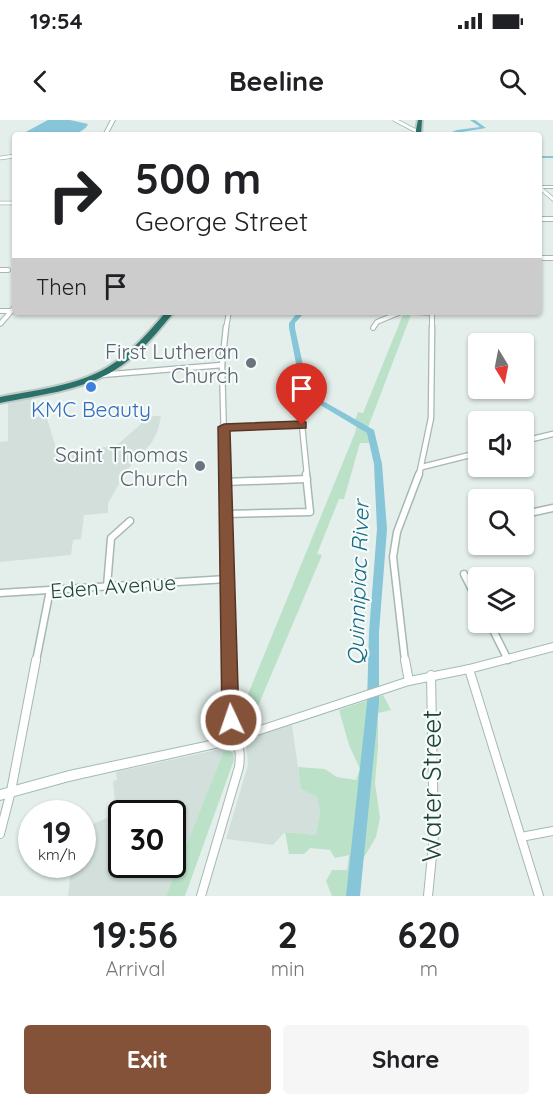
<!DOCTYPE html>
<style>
:root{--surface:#fff;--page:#f6f6f6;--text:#202124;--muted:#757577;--accent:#845139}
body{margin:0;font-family:Quicksand,sans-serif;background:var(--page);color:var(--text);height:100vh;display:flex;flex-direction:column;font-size:22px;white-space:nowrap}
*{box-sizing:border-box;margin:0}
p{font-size:20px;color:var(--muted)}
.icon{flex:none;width:33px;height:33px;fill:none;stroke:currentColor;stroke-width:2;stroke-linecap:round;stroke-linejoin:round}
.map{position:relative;height:776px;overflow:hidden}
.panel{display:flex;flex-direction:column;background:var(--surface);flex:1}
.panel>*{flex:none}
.hud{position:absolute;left:12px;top:12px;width:530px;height:183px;border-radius:6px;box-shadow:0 2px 4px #0004;background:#fff;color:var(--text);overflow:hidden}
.needle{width:39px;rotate:170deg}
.tools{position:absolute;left:468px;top:213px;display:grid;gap:12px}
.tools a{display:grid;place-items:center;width:66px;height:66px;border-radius:6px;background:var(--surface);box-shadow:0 2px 4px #0004;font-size:30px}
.speed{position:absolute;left:18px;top:680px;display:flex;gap:12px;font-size:30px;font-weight:700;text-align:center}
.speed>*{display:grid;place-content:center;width:78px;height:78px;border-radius:50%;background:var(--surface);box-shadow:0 2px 4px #0004;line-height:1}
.speed small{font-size:15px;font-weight:400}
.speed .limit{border:3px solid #111;border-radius:9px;background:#fff;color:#111}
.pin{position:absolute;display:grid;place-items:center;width:51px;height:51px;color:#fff;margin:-62px -26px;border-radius:50% 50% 50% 0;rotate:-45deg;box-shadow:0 0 6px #0007}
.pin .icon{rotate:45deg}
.me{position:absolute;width:66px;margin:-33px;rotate:357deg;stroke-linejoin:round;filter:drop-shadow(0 0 4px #0008)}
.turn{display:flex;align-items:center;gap:21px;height:126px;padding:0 24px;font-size:27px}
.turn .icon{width:78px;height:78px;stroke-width:2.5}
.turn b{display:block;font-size:42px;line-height:51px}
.then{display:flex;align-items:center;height:57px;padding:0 24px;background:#0003;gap:12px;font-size:22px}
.eta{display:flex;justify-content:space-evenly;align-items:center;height:102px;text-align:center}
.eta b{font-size:36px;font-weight:700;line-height:42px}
.primary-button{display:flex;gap:12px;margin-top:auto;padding:12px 24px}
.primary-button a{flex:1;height:69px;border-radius:6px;background:var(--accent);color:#fff;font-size:24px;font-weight:700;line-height:69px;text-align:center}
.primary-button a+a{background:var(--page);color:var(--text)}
.status{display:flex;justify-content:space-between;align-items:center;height:42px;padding:0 30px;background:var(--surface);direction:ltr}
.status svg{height:16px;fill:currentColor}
header{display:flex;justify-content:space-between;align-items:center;height:78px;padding:0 24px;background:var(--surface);font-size:27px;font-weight:700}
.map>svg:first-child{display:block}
.built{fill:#d2dfda;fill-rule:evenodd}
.green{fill:#bbe2c9}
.water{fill:#87c5d8}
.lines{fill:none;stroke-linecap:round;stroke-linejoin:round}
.river{fill:#87c5d8;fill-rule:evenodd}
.street-far4-casing{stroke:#a6b8b3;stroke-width:4.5}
.street-far3-casing{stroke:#a6b8b3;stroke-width:6}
.street-far2-casing{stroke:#a6b8b3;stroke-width:7}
.street-far1-casing{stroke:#a6b8b3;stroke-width:9}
.street-casing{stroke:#a6b8b3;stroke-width:10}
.secondary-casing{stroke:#a1bcb4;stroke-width:2}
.highway-casing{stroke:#c1cac8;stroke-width:4}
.street-far4{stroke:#fff;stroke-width:3}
.street-far3{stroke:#fff;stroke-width:4}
.street-far2{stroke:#fff;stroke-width:4.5}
.street-far1{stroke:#fff;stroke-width:6}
.street{stroke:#fff;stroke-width:8}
.secondary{fill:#fff;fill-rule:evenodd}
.highway{fill:#2a7269;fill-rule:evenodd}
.route{fill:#845139;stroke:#563525;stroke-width:1.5}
.worship-dot{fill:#6b7280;stroke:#f5fbf8;stroke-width:2}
.shop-dot{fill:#3f7fe0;stroke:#f5fbf8;stroke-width:2}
.labels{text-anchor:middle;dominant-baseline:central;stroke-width:4.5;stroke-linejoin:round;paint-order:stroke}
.worship-label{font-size:21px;fill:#5b616d;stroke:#f5fbf8;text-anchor:end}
.shop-label{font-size:21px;fill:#366cbe;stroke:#f5fbf8}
.street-label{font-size:21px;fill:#21433c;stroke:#f5fbf8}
.water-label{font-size:22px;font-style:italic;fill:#156985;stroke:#f5fbf8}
.near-street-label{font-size:26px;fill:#21433c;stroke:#f5fbf8}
</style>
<div class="status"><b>19:54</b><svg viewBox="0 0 49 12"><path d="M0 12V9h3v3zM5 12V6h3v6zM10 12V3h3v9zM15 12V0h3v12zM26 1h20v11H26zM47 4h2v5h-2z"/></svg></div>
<header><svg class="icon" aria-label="back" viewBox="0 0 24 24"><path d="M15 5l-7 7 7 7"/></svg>Beeline<svg class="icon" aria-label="search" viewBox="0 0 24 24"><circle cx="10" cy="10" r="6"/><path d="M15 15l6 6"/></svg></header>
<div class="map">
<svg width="553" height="776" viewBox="0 0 553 776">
<rect width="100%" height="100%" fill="#e4efeb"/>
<g class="built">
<polygon points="31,276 37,297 46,295 58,335 117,325 150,296 161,296 158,310 152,322 127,350 108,383 108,393 84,395 81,419 73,420 71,435 0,442 0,322 8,321 8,281"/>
<polygon points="292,605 301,669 317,677 320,692 316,715 285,712 273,725 226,719 248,645 246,622 249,619"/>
<path d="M225,628L166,776H68L71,748L73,744H82L83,725L93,704L116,694L113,661L117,660L116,652ZM122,693H172V744H122Z"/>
</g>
<g class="green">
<polygon points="404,192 412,192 367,310 371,311 370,323 360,323 344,379 339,379 317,434 322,435 250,605 237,601 355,313 357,305 354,303 358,292 363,293"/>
<polygon points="383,575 391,590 378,593 378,627 375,663 380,698 376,717 360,744 357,776 332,776 326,761 332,750 347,750 349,735 335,738 330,730 310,728 304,734 289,734 285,712 316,715 320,692 317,677 301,669 298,647 325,649 337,657 356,660 360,649 349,625 339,590"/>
<polygon points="225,628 233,633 234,640 185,776 166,776"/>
</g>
<path class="water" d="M48,0H70L88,4C81,21 37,15 20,15Z"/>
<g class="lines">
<g class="river">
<polygon points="470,0 475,0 486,8 444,15 457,10 480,7"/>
<rect x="538" y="36" width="15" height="2"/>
<polygon points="298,192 305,192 295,203 295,208 309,273 374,310 382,344 387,409 379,512 379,583 360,776 346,776 367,583 369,512 377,409 374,344 367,313 302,274 289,208 289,203"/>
</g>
<defs>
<g id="street-far4">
<polyline points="395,0 418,12"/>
<polyline points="0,38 15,36"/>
<polyline points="539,67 553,79"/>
<polyline points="0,83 15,83"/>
</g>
<g id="street-far3">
<polyline points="538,99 553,99"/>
<polyline points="538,138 553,138"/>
<polyline points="0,150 8,150"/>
<polyline points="0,191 11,191"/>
<polyline points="416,192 432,193"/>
<polyline points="226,208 229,192"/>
<polyline points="373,208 377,202 401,192"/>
<polyline points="432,208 432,192"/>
</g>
<g id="street-far2">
<polyline points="101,255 222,245"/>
<polyline points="224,307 302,305 307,355"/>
<polyline points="524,321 553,314"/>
<polyline points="422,347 478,333"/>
<polyline points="225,355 222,245 226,207"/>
<polyline points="419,355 431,298 432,207"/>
</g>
<g id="street-far1">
<polyline points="225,354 229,541"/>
<polyline points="225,362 307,359"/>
<polyline points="226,394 310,392 306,354"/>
<polyline points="525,394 553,388"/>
<polyline points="464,454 478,482"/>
<polyline points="107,466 111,418 130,401"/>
<polyline points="0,473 227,459"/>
<polyline points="489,502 508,540"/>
<polyline points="36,541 50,470"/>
<polyline points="405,541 393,437 397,412 419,354"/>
</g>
<g id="street">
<polyline points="405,540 409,561"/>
<polyline points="469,549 539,776"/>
<polyline points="0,714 11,671 36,540"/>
<polyline points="521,717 553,711"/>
<path d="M201,776L239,647C242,626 236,625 232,606C227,585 229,561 229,540"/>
<polyline points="428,776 434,715 431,555"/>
</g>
<g id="secondary">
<polygon points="111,0 115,0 107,15 103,15"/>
<rect x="538" y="66" width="15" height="2"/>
<polygon points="15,185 15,190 2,205 0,206 0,201 13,186"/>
<polygon points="553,523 553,531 469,553 409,565 224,626 69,661 0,680 0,670 69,651 224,618 409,557 469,545"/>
</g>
<g id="highway">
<polygon points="418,0 422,0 421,15 415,15"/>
<path d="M166,192H174C157,213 138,236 115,250C81,271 38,275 0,283V277C36,270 76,266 108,247C131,233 149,212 166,192Z"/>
</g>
</defs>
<use href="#street-far4" class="street-far4-casing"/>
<use href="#street-far3" class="street-far3-casing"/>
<use href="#street-far2" class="street-far2-casing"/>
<use href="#street-far1" class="street-far1-casing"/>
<use href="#street" class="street-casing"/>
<use href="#secondary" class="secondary-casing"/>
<use href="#highway" class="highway-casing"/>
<use href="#street-far4" class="street-far4"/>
<use href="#street-far3" class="street-far3"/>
<use href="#street-far2" class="street-far2"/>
<use href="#street-far1" class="street-far1"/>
<use href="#street" class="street"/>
<use href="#secondary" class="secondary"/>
<use href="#highway" class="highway"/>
</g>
<polygon class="route" points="302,301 306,302 306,308 230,311 239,600 237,605 231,608 224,605 222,600 218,307 224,304"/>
<g class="worship-dot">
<circle cx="251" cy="243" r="6"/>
<circle cx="200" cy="346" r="6"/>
</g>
<circle class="shop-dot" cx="91" cy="267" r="6"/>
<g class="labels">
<g class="worship-label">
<text x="239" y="231">First Lutheran<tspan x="239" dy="24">Church</tspan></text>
<text x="188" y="334">Saint Thomas<tspan x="188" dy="24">Church</tspan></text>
</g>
<g class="shop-label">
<text x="91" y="289">KMC Beauty</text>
</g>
<g class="street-label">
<text transform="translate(113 466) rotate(-4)">Eden Avenue</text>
</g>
<g class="water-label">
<text transform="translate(358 463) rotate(-88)">Quinnipiac River</text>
</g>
<g class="near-street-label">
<text transform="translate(431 666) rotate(-90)">Water Street</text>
</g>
</g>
</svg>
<div class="tools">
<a><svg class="needle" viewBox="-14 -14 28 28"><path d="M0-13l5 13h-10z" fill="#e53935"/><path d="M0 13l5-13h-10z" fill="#757577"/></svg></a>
<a><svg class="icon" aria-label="sound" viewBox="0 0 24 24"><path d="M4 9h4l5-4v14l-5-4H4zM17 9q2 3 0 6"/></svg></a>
<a><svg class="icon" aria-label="search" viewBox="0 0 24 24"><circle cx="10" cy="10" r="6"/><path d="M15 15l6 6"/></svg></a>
<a><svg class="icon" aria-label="layers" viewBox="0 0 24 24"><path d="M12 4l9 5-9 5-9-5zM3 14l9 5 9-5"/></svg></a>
</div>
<div class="speed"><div>19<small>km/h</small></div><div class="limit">30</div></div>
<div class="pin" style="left:302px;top:305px;background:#d93025"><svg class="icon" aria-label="arrive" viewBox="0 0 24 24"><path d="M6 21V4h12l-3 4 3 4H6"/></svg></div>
<svg class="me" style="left:231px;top:600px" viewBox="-20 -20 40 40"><circle r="17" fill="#845139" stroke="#fff" stroke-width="3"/><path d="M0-11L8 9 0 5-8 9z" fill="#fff"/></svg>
<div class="hud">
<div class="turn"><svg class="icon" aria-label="right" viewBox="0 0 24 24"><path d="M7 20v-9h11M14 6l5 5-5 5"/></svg><div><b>500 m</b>George Street</div></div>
<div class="then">Then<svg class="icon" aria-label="arrive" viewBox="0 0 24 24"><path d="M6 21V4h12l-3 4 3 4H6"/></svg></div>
</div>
</div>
<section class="panel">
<div class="eta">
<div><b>19:56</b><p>Arrival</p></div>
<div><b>2</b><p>min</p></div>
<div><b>620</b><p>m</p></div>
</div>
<div class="primary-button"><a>Exit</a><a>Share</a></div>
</section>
